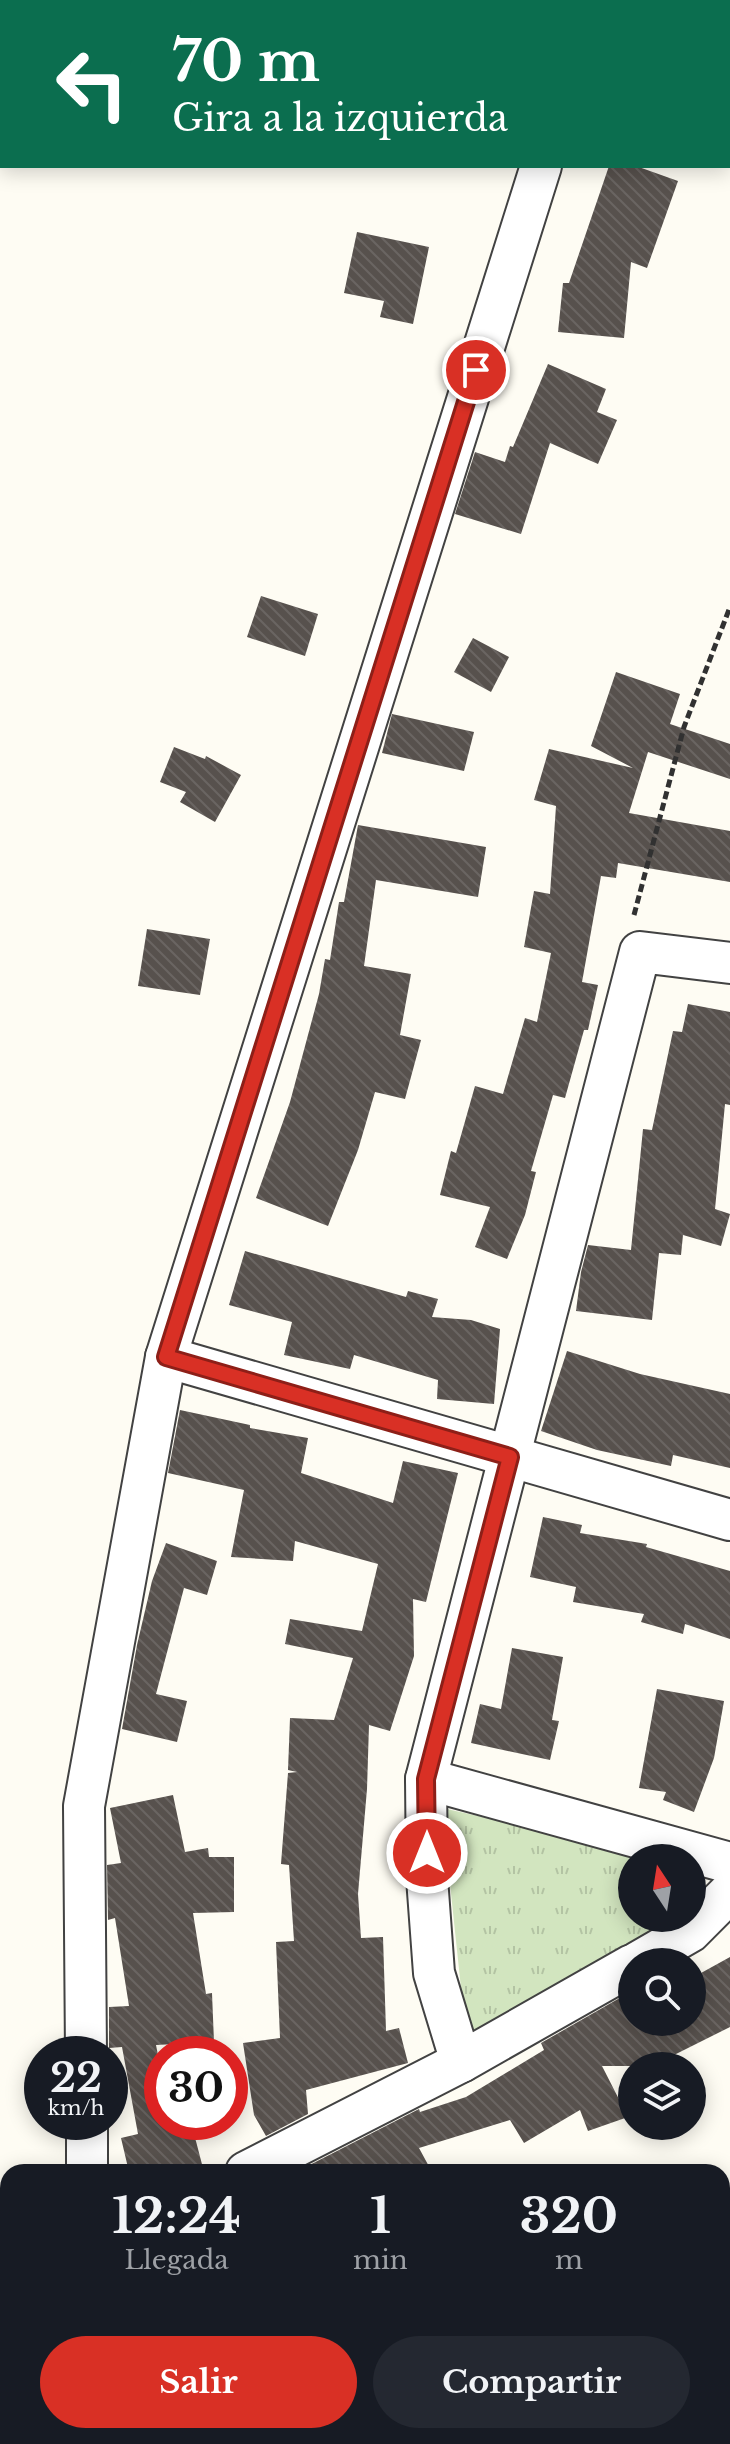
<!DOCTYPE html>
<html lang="es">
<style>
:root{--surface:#171b24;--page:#242831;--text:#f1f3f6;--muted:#9ea1a6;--accent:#d93025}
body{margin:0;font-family:"Libre Baskerville",serif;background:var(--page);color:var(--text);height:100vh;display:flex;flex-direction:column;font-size:30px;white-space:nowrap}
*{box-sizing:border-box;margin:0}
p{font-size:26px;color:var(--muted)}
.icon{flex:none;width:44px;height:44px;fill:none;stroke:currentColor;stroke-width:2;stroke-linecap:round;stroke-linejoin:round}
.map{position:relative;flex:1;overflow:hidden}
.details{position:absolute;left:0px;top:2164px;width:730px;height:280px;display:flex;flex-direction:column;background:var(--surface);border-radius:24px 24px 0 0;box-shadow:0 4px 20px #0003}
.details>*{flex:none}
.banner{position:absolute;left:0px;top:0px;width:730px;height:168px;box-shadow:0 4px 20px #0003;background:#0b6e4f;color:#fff;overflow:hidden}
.needle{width:52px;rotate:348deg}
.buttons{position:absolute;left:618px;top:1844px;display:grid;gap:16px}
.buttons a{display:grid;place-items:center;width:88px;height:88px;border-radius:50%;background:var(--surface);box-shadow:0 4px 20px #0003;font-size:40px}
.speed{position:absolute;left:24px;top:2036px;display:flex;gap:16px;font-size:40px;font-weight:700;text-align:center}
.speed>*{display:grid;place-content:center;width:104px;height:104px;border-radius:50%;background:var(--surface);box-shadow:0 4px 20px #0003;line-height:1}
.speed small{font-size:20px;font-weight:400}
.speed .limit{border:12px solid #d22;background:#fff;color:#111}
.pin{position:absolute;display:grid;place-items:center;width:68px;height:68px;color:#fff;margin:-34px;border:4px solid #fff;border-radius:50%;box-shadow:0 2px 8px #0007}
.me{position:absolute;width:88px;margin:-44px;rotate:0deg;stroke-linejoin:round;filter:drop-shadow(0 0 6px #0008)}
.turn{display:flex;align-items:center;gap:28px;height:168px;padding:0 40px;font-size:36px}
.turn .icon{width:104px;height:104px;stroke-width:2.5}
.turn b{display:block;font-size:56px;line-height:68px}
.eta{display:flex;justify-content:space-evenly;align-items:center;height:136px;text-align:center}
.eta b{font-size:48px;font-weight:800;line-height:56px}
.cta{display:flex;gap:16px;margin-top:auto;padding:16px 40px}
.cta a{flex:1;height:92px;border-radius:48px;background:var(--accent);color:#fff;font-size:32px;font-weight:800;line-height:92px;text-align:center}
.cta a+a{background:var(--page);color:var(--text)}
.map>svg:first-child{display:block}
.grass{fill:url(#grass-tufts)}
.building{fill:url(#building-back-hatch)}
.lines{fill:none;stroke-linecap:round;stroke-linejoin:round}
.minor-casing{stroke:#424242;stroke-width:44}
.path{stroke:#313131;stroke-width:5;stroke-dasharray:8 4;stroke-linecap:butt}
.minor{stroke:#fff;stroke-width:40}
.route-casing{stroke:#8d1f18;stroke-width:20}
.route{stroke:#d93025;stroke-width:14}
</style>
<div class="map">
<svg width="730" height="2444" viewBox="0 0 730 2444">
<defs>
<pattern id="grass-tufts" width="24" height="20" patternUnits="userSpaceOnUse" patternTransform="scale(2)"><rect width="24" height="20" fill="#d2e5bf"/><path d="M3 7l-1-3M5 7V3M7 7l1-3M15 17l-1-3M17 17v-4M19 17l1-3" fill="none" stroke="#b3c3a3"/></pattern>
<pattern id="building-back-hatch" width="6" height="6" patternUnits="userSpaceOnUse" patternTransform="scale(2)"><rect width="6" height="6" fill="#57514d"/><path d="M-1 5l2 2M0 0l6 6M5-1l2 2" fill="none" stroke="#6a6562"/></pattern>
</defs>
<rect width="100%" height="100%" fill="#fefcf3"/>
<polygon class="grass" points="442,1808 669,1858 632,1858 632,1918 688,1918 467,2045"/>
<g class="building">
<polygon points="609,166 636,166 678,181 647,268 631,262 624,338 558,332 563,283 569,283"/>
<polygon points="357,232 429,247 413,324 380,317 384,301 344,293"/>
<polygon points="548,364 606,389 597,412 617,420 598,464 550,443 521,534 455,514 475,452 505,462 510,446 513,447"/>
<polygon points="261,596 318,614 305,656 247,637"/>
<polygon points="473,638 509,657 491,692 454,672"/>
<polygon points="616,672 680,694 670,724 730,744 730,779 648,752 629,813 730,831 730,882 618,863 616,878 601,876 582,982 598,985 588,1030 584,1030 565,1098 553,1095 531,1171 536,1172 525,1215 507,1259 475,1247 490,1207 440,1195 451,1151 456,1153 475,1086 503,1094 525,1018 537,1022 551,953 524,947 534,891 550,894 556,806 534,800 549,749 633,768 591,746"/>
<polygon points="392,714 474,732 464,771 382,753"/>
<polygon points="174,747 205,759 206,756 241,775 215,822 180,802 186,792 160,782"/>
<polygon points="358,825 486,847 478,897 376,880 364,966 411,974 400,1035 421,1040 405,1099 375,1092 358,1150 328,1226 256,1198 290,1102 319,994 325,959 330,960 339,902 344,902"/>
<polygon points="147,929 210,939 200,995 138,986"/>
<polygon points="688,1004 730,1012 730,1105 725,1104 715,1209 730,1214 721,1246 683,1235 681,1255 659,1253 652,1320 576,1311 581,1272 588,1245 631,1250 643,1129 652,1130 673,1031 682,1032"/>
<polygon points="245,1251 406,1297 408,1291 438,1299 432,1317 471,1320 500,1329 494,1404 437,1399 438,1380 354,1355 350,1369 284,1355 292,1322 229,1305"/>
<polygon points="567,1351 640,1374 730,1394 730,1468 673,1455 671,1466 597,1450 541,1431"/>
<polygon points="180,1410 250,1425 250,1428 308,1438 301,1473 393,1503 403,1461 458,1473 426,1602 413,1599 414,1656 390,1731 369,1725 367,1789 358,1894 361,1938 383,1937 386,2031 399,2028 408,2063 306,2090 308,2114 266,2136 254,2115 243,2043 280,2038 276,1942 294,1941 289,1865 281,1864 288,1773 297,1772 288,1770 290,1718 334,1720 353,1658 285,1644 290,1619 362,1631 378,1564 295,1541 293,1561 231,1557 244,1490 168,1473"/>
<polygon points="543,1517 582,1525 580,1533 647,1544 646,1547 730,1571 730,1639 685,1624 683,1634 641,1622 644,1614 573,1602 576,1587 530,1577"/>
<polygon points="166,1543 217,1561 207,1595 184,1588 156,1694 187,1701 177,1742 122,1729 137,1645 152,1581"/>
<polygon points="512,1648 563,1657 552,1720 559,1721 550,1760 471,1743 480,1704 501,1709"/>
<polygon points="657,1689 724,1701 714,1758 694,1812 663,1800 666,1792 639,1788"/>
<polygon points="173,1795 185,1852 208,1848 209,1857 234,1857 234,1912 193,1913 206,1994 212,1993 214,2042 156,2045 162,2076 162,2122 191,2122 204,2172 129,2172 121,2138 138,2134 122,2047 109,2048 109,2007 129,2006 115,1918 108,1920 107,1865 121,1863 110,1808"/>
<polygon points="730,1957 730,2027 668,2058 670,2066 602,2066 628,2117 588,2131 580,2110 524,2143 510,2120 419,2148 432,2172 296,2172 419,2109 420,2112 466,2097 544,2050 541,2043 632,1991 632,2022 692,2022 692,1978"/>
</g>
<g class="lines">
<defs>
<g id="minor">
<polyline points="593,2 594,0"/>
<polyline points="728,67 730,67"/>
<polyline points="166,1357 730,1520"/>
<polyline points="426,1779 730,1863"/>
<polyline points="638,1962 690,1932 730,1892"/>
<polyline points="86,2054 84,1806 166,1357 541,166"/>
<polyline points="461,2062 434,1973 427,1878 426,1779 640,952 730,963"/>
<polyline points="87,2122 87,2172"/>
<polyline points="246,2172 461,2062 632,1965"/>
<polyline points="722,2330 730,2329"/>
<polyline points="89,2436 89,2444"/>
<polyline points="420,2444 440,2436"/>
</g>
</defs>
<use href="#minor" class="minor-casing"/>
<polyline class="path" points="634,915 684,727 730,607"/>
<use href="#minor" class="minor"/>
</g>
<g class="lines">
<defs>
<polyline id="route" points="427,1853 426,1779 510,1457 166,1357 476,370"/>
</defs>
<use href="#route" class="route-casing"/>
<use href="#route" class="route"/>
</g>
</svg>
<div class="buttons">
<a><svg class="needle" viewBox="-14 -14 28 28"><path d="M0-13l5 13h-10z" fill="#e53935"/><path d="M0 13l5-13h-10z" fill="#9ea1a6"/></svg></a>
<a><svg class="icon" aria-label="search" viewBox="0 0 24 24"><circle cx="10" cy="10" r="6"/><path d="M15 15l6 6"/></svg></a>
<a><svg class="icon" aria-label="layers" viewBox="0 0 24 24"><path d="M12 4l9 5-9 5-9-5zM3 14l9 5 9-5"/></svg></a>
</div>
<div class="speed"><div>22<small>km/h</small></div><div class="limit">30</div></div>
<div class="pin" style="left:476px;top:370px;background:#d93025"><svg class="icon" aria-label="arrive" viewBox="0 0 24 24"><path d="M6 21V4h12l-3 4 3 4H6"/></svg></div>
<svg class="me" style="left:427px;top:1853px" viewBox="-20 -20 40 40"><circle r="17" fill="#d93025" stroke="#fff" stroke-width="3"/><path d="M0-11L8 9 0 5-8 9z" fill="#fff"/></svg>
<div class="banner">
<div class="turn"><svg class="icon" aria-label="left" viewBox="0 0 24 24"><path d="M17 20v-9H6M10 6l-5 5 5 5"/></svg><div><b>70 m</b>Gira a la izquierda</div></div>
</div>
<section class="details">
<div class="eta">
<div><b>12:24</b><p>Llegada</p></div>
<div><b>1</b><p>min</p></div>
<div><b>320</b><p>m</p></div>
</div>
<div class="cta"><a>Salir</a><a>Compartir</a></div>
</section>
</div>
